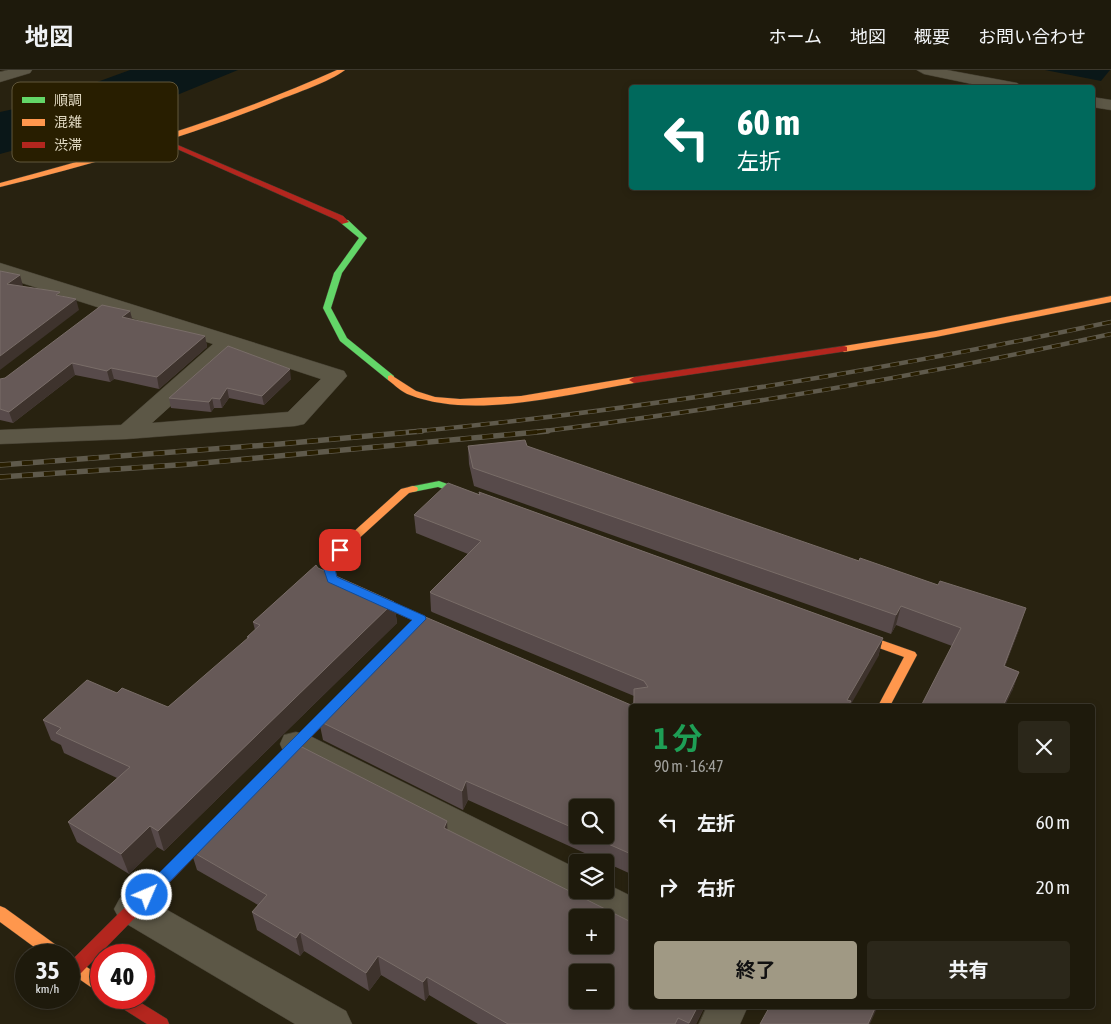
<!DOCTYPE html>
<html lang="ja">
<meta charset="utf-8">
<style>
:root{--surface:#1e1a0c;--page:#2b271a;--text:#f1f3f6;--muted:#a1a19d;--line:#3c382d;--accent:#a09984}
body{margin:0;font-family:"Asap Condensed","Noto Sans JP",sans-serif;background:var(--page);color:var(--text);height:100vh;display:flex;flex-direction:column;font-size:19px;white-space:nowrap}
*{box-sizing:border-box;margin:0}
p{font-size:16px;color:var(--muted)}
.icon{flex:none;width:28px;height:28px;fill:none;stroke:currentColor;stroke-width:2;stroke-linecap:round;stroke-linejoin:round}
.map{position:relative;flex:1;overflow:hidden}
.details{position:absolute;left:629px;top:634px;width:466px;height:305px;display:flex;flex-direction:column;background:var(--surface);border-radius:5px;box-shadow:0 2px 8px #0003,0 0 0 1px var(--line)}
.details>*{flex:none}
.top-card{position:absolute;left:629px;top:15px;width:466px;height:105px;border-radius:5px;box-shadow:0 2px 8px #0003,0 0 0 1px var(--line);background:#00695c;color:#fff;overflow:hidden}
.buttons{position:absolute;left:569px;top:729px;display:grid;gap:10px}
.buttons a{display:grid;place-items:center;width:45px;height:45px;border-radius:5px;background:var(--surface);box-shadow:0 2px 8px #0003,0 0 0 1px var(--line);font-size:25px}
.speed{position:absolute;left:15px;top:874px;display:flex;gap:10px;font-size:25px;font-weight:700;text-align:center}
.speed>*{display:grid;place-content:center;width:65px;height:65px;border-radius:50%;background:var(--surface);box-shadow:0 2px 8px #0003,0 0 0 1px var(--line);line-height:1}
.speed small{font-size:12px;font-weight:400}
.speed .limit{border:8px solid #d22;background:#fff;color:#111}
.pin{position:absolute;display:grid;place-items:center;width:42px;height:42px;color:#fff;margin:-21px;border-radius:10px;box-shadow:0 2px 8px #0006}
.me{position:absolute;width:55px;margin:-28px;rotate:45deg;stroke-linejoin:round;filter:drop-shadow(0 0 4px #0008)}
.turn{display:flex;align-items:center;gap:18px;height:105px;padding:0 25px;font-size:22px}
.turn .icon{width:65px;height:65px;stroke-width:2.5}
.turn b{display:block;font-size:35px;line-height:42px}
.round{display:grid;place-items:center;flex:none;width:52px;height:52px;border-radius:5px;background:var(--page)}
.overview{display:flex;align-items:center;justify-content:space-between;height:85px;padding:0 25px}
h1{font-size:30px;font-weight:700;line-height:38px;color:#1e9e55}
.button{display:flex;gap:10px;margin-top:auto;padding:10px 25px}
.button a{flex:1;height:58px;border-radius:5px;background:var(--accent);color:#111;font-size:20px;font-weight:700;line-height:58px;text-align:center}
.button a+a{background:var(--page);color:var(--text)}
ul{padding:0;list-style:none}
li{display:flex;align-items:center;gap:15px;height:65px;padding:0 25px}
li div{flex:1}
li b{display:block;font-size:19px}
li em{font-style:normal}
header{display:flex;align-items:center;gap:30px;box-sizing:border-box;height:70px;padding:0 25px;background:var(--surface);border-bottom:1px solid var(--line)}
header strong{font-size:24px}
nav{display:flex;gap:28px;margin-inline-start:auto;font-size:18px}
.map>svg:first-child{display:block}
.water{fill:#0a1718}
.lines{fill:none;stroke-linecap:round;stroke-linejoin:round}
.street-casing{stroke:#433e30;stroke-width:1}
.fast-casing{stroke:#433e30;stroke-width:1}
.slow-casing{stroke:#433e30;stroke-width:1}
.jam-casing{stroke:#433e30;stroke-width:1}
.street{fill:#5c5746;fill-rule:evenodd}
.fast{fill:#63d668;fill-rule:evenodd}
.slow{fill:#ff974d;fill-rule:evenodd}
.jam{fill:#b3261e;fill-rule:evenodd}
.rail-far1-casing{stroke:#5f5a4c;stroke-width:4.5}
.rail-casing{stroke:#5f5a4c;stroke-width:5.5}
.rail-far1{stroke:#281e00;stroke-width:3;stroke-dasharray:9;stroke-linecap:butt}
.rail{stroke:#281e00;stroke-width:4;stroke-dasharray:11;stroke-linecap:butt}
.wall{fill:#574a4a;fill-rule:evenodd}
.shaded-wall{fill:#3e332d}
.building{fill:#665957;stroke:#796d68;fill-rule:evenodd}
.route{fill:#1a73e8;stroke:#114b97}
.key{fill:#281e00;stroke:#60563a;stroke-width:1}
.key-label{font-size:14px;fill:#e1d9c2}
</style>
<header>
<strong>地図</strong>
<nav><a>ホーム</a><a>地図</a><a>概要</a><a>お問い合わせ</a></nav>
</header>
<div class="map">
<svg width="1111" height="954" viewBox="0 0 1111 954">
<rect width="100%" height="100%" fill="#282210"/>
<g class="water">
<polygon points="130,0 238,0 99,57 0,84 0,42 37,34"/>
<polygon points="1045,0 1110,0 1101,11"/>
</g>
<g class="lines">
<defs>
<g id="street">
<polygon points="8,0 32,0 30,3 0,12 0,2"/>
<polygon points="917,0 947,0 1017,13 1024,18 991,18 924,4"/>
<polygon points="1092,27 1111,30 1111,40 1092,37"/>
<path d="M0,193L344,301L347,306L304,354L295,356L127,369L0,374V360L121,355L213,274L0,206ZM233,280L321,309L288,342L152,353Z"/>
<polygon points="296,662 308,665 578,799 578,820 605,820 605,813 631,826 631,860 570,831 284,683 280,674 284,665"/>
<polygon points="133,823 146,828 346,941 352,954 295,954 120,850 114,839 120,828"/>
<polygon points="707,936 748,936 740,954 699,954"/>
</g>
<g id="fast">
<polygon points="342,150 348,150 367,168 342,203 331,238 347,268 394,306 394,310 388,310 340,271 323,238 334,203 359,168 342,154"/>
<polygon points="439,411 484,427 485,429 480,432 438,417 413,422 408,419 409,417"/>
</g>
<g id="slow">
<path d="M337,0H345C329,12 296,23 276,31C187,67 93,94 0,117V113C115,82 228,49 337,0Z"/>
<polygon points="1111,226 1111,232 936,267 844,282 839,279 844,276 936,261"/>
<path d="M391,305L416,321L435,327L460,329L521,326L634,307L639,310L634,313C568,324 474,350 410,325C401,322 395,315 388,310V306Z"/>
<polygon points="413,416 417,417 418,419 417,421 409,423 333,492 337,507 424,546 426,549 424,552 399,578 391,578 389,575 412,550 328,512 321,491 401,419"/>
<polygon points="847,558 915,582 917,585 890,636 878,636 904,587 843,565 841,562 843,559"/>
<polygon points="0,836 5,838 63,880 65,885 45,885 0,852"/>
<polygon points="69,886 101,906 101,922 95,920 69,902"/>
</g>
<g id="jam">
<polygon points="159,67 343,146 349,152 342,154 337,150 157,70 157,68"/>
<polygon points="844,276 847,277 847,281 634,313 629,310 634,307"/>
<polygon points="361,604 365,606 367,609 365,612 81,903 75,905 69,903 69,893 357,606"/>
<polygon points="112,928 133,928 167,949 169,954 147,954 114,933"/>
</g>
</defs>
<use href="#street" class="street-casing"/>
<use href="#fast" class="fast-casing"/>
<use href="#slow" class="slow-casing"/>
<use href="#jam" class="jam-casing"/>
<use href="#street" class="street"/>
<use href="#fast" class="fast"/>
<use href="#slow" class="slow"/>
<use href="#jam" class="jam"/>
<defs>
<g id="rail-far1">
<path d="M409,362C645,340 879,301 1111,252"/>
<path d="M537,362C730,338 922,306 1111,264"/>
</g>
<g id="rail">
<polyline points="0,395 280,374 422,361"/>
<polyline points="0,407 192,394 548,361"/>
</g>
</defs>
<use href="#rail-far1" class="rail-far1-casing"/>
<use href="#rail" class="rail-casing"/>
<use href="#rail-far1" class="rail-far1"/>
<use href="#rail" class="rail"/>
</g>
<g class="wall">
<polygon points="130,241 132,250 205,266 207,277 159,319 114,309 110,312 75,305 13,353 0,350 0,309 5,308"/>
<polygon points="228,276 291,309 264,335 229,328 222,338 214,338 211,342 171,338 169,328"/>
<polygon points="468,376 527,376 1020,557 1005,596 1019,602 1012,621 952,576 896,555 891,564 474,416 469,394"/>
<path d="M479,422L883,568L878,587L631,636V804L468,730L463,740L323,670L319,651L631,635L633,634L634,626L432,542L431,541L430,522L468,484L416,463L414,445L479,425ZM578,738L605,765H578Z"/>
<polygon points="318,498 394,532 397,553 164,781 157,777 129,804 77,772 68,752 117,708 64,683 61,675 51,670 43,650 117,623 168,637 248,569 247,567 255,560 253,552"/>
<polygon points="447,751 447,760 705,936 696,954 478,954 429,925 425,931 381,905 369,921 304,881 300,886 257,860 252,842 258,835 197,800 191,781"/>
</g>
<g class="shaded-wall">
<polygon points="20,205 23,216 10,225 7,214"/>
<polygon points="76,229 79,240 0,300 0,286"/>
<polygon points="130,241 133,252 122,247"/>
<polygon points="205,266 207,277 159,319 157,307"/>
<polygon points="72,293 75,305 13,353 9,342"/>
<polygon points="111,298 114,309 110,312 107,301"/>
<polygon points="290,299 291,309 264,335 262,326"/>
<polygon points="227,318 229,328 222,338 220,329"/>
<polygon points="212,328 214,338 211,342 209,332"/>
<polygon points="394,532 397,553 164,781 158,761"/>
<polygon points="901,536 896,555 891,564 896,545"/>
<polygon points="1026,538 1020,557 998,615 1004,596"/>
<polygon points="883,568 878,587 850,636 845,636 847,630"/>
<polygon points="1019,602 1012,621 1005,636 1003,636"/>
<polygon points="466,711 468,730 463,740 462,721"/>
<polygon points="447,751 448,770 444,758"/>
<polygon points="150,756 157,777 129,804 121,784"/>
<polygon points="300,862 304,881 300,886 296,868"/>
<polygon points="378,886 381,905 369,921 366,903"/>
<polygon points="427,907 429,925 425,931 423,912"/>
<polygon points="698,936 705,936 696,954 689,954"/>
<polygon points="876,936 878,936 870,954 868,954"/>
</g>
<g class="building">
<polygon points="0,201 20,205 7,214 60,222 56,225 76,229 0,286"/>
<polygon points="102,235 130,241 122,247 205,266 157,307 111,298 107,301 72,293 9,342 0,339 0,309 5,308"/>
<polygon points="228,276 290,299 262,326 227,318 220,329 212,328 209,332 169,328"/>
<polygon points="525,370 527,376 859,491 860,488 938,515 940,511 1026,538 1004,596 1019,602 1003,636 921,636 961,558 901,536 896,545 473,398 468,376"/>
<polygon points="448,413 480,425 479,422 883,568 847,630 851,631 848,636 631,636 631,784 588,765 605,765 605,738 578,738 578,760 466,711 462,721 319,651 423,546 631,635 634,633 634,619 648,617 644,611 431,523 430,522 481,471 414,445"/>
<polygon points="316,495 318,498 394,532 158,761 150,756 121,784 68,752 130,697 56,663 61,658 43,650 87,610 117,623 122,618 168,637 249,567 247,567 260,555 253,552"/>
<path d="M296,674L447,751L444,758L631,852V936H698L689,953L678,948L675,954H508L427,907L423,912L378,886L366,903L300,862L296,868L252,842L267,825L191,781ZM578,848H605V875H578ZM578,902H605V930H578Z"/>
<polygon points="770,936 876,936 868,954 760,954"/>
</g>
<polygon class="route" points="340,476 346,480 333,492 337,507 425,546 426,549 152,830 147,832 142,830 139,825 142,820 412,550 328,512 321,491"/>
<rect x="12" y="12" width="166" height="80" rx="8" class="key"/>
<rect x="22" y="27" width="23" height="6" fill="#63d668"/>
<rect x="22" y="49" width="23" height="7" fill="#ff974d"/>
<rect x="22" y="72" width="23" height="6" fill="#b3261e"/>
<g class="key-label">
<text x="54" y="35">順調</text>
<text x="54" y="57">混雑</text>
<text x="54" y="80">渋滞</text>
</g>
</svg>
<div class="buttons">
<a><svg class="icon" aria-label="search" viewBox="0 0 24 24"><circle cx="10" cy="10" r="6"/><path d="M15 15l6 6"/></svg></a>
<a><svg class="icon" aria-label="layers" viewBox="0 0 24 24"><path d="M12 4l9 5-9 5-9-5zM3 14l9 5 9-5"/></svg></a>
<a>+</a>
<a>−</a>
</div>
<div class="speed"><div>35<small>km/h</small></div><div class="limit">40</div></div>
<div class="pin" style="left:340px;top:480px;background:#d93025"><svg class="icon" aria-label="arrive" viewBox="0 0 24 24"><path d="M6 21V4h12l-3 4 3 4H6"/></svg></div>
<svg class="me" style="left:147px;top:825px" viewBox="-20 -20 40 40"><circle r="17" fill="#1a73e8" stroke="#fff" stroke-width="3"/><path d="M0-11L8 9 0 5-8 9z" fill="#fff"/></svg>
<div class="top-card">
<div class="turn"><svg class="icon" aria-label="left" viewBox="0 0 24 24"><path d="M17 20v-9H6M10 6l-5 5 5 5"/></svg><div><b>60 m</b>左折</div></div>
</div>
<section class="details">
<div class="overview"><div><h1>1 分</h1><p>90 m · 16:47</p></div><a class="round"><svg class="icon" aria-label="close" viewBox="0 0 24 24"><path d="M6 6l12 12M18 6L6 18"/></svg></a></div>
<ul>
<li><svg class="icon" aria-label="left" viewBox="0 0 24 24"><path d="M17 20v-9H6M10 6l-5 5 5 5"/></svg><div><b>左折</b></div><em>60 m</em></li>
<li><svg class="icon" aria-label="right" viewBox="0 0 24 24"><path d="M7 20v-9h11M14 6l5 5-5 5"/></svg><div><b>右折</b></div><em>20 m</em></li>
</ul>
<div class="button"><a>終了</a><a>共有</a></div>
</section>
</div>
